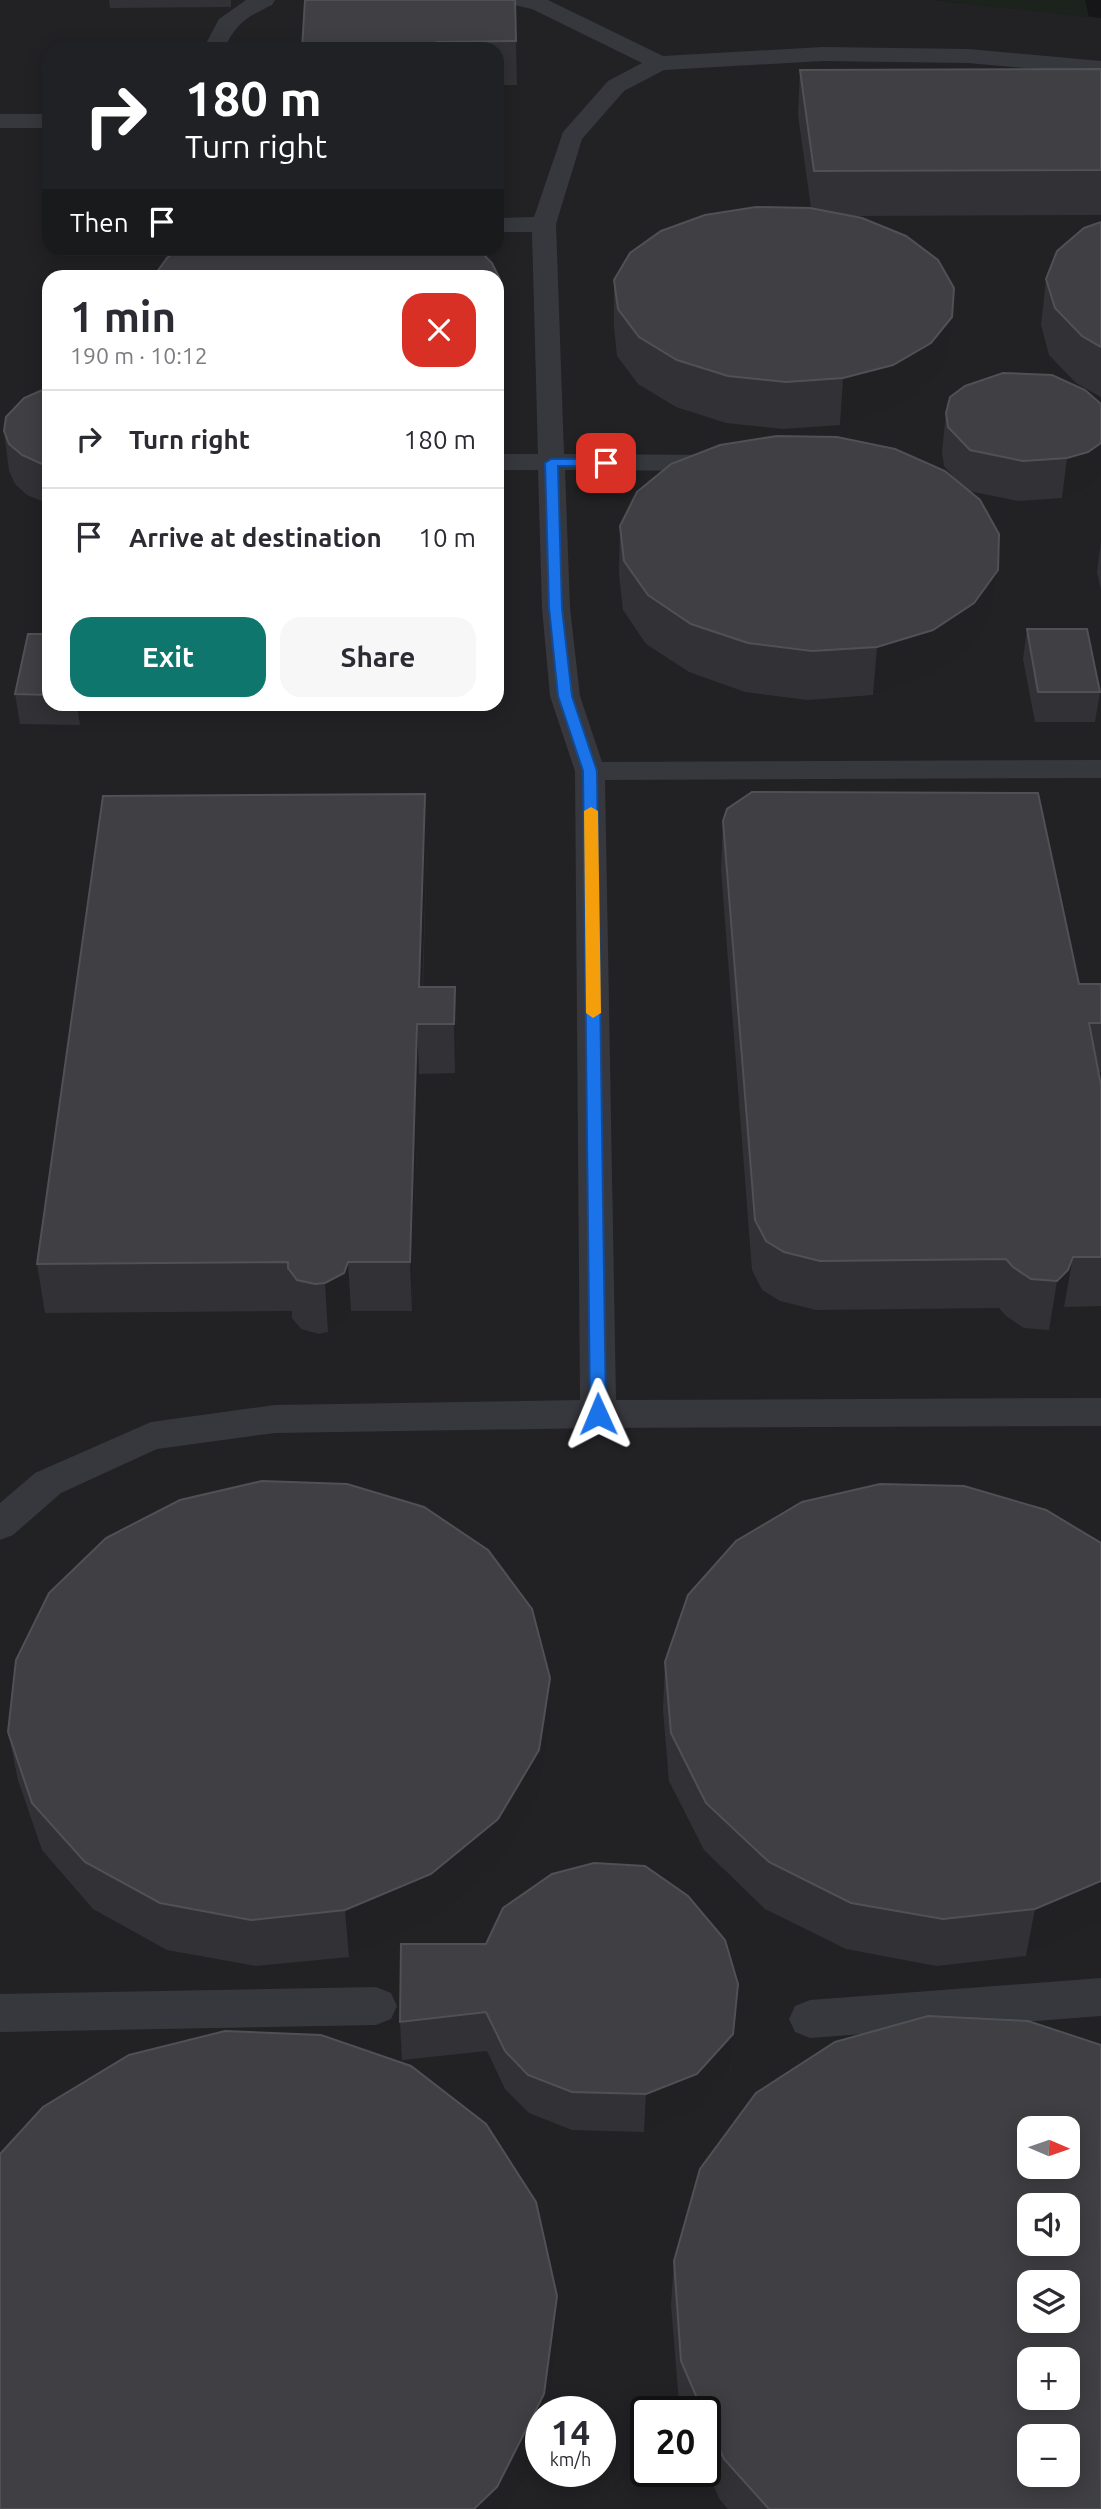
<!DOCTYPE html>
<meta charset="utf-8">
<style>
:root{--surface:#fff;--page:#f7f7f7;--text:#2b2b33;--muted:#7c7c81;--line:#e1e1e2;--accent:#0f766e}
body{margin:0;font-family:Ubuntu,sans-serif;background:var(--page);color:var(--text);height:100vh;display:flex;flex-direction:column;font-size:26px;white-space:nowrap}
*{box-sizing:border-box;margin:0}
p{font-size:23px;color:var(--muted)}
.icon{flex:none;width:38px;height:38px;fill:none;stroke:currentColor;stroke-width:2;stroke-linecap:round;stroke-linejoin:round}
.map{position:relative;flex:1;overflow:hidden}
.sheet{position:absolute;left:42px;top:270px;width:462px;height:441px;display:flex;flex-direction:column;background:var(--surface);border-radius:21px;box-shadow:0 4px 18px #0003}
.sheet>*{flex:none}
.guide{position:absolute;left:42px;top:42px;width:462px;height:214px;border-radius:21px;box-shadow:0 4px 18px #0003;background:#202124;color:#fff;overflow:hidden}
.needle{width:46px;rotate:92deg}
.fabs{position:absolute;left:1017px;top:2116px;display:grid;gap:14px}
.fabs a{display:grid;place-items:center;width:63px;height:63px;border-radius:14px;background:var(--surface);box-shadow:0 4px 18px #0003;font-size:35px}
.speed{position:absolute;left:525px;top:2396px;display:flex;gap:14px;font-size:35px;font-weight:700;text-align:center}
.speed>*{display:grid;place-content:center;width:91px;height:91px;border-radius:50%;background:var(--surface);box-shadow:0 4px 18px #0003;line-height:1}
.speed small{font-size:18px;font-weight:400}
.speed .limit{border:4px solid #111;border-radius:10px;background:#fff;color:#111}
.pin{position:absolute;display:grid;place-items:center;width:60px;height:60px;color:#fff;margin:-30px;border-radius:14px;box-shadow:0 4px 10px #0006}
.me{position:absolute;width:77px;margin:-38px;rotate:359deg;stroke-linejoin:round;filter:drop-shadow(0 0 5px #0008)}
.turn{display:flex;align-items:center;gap:24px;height:147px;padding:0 28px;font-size:32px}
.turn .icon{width:91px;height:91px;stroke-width:2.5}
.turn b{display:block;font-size:49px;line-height:60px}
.then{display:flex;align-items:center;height:66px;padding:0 28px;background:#0003;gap:14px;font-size:26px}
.round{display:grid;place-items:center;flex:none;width:74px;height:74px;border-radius:21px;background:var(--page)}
.summary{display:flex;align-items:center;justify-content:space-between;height:119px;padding:0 28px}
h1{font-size:42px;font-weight:700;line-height:52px}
.action{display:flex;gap:14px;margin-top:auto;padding:14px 28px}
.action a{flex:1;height:80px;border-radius:21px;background:var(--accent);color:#fff;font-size:28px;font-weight:700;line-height:80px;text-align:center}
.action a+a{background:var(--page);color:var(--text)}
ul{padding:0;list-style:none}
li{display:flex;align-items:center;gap:21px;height:98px;padding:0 28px;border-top:2px solid var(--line)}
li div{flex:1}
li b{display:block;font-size:26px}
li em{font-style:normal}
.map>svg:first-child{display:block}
.built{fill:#222225;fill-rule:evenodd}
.green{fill:#1c231d}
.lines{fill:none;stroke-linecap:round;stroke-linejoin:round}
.service{fill:#37383d;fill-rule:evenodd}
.wall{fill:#323236}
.shaded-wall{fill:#212124}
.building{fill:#3f3f44;stroke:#4f5156;stroke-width:2;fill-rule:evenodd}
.route{fill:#1a73e8;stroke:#114b97;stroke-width:2}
.slow{fill:#f59e0b}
</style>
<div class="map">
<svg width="1101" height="2509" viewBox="0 0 1101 2509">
<rect width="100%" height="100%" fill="#161618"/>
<path class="built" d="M0,0H934L1101,18V2509H0ZM49,49H497V248H49ZM49,276H497V704H49ZM1029,2128H1068V2166H1029ZM1029,2205H1068V2244H1029ZM1029,2282H1068V2320H1029ZM1029,2359H1068V2398H1029ZM541,2412H600V2471H541ZM646,2412H705V2471H646ZM1029,2436H1068V2474H1029Z"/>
<polygon class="green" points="934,0 1085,0 1089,17"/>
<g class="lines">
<g class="service">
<path d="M246,0H275L272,5C249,16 234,24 225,49H203L219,19Z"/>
<polygon points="511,0 548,0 663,56 823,47 968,49 1101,61 1101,75 968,63 823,61 664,70 624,91 582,139 556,224 564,454 721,455 730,457 734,463 730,469 721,471 565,470 570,608 580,696 602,762 1101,760 1101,778 605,780 616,1400 1101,1398 1101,1426 598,1428 275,1433 157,1449 61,1493 13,1535 0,1540 0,1503 35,1473 151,1422 275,1405 580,1400 575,771 550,696 542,608 538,470 497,470 497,454 538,454 532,232 497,232 497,218 534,217 563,132 608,81 642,63 532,9 514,5"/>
<rect x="0" y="114" width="49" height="14"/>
<polygon points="1101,1978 1101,2016 810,2038 795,2032 789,2019 795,2006 810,2000"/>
<polygon points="376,1987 391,1993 397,2006 391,2019 376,2025 0,2032 0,1994"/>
</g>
</g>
<g class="wall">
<polygon points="109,0 231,0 231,7 110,8"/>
<polygon points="305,0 516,41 517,85 497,85 497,49 302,49"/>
<polygon points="1101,69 1101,215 853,216 947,363 927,390 889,412 840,425 783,429 726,423 676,407 638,384 617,356 614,327 614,280 811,208 798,115 800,70"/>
<polygon points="1101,222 1101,397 1076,383 1049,355 1041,325 1046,279"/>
<polygon points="49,387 49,504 27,495 15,484 9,471 4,431"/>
<polygon points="1101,404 1096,482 1083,492 1062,498 1018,501 969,491 998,570 992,618 969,651 928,678 873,695 808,700 745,692 689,672 646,644 623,610 619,574 620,526 958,482 944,466 942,452 946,413"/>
<polygon points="1101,541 1101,590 1097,572"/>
<polygon points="1027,629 1100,692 1095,722 1035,722 1023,659"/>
<polygon points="49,634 49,704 84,704 80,725 20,724 15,694"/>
<polygon points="233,704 359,704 334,709 302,711 240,706"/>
<polygon points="425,794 427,843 423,987 455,987 457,1036 455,1073 419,1074 412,1311 351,1311 347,1322 328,1332 319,1334 301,1329 292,1318 292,1311 45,1313 37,1264"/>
<polygon points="723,821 1079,984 1101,984 1101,1072 1099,1072 1101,1085 1101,1306 1064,1307 1059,1319 1049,1330 1024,1328 1006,1316 999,1308 816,1310 780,1301 762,1290 752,1270 721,870"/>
<polygon points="1101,1543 1101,1923 1026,1956 936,1966 846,1949 765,1909 704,1850 669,1781 663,1710 665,1662"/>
<polygon points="550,1726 539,1798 499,1867 434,1921 349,1957 256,1966 167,1950 93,1909 42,1850 18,1780 8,1732"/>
<polygon points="738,1984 730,2073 695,2112 644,2132 572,2130 529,2113 505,2089 487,2051 402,2060 400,2022"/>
<polygon points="674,2261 1101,2509 728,2509 720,2500 705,2466 705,2412 682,2412 679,2403 671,2305"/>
</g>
<g class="shaded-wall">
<polygon points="503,291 503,337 502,352 497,361 497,313"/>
<polygon points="952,317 947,363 927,390 889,412 840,425 843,378"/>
<polygon points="1101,443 1101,472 1096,482 1083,492 1062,498 1067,458"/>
<polygon points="502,542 503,590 501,608 497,618 497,568"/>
<polygon points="998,570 992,618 969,651 928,678 873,695 877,647"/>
<polygon points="77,704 84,704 80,725"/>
<polygon points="334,704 359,704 334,709"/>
<polygon points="425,794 427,843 421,1024 419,987"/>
<polygon points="455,987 457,1036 455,1073 454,1024"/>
<polygon points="417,1024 419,1074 412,1311 410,1262"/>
<polygon points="1073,1257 1064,1307 1059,1319 1049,1330 1057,1281"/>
<polygon points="348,1262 351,1311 347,1322 328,1332 325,1283"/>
<polygon points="550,1678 550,1726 539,1798 499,1867 434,1921 349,1957 345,1910"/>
<polygon points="1101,1881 1101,1923 1026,1956 1035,1909"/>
<polygon points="738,1984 730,2073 695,2112 644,2132 646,2094"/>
<polygon points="557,2296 557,2339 547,2412 541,2412 541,2442 507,2509 474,2509"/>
</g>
<g class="building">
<polygon points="305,0 515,0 516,41 437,42 437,49 302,49"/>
<polygon points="1101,69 1101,170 814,171 800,70"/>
<polygon points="756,207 810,208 862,218 906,236 938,260 954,288 952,317 931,343 893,365 843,378 786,382 728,376 677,360 639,337 618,309 614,280 630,253 661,231 705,215"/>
<polygon points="1101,222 1101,347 1082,336 1055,308 1046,279 1057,251 1084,228"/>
<polygon points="180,248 477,248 492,263 499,277 503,291 501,306 497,313 497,276 154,276 167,258"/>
<polygon points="1003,373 1052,375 1085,390 1101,404 1101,443 1088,452 1067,458 1023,461 970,450 948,427 946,413 950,397 965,386"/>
<polygon points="49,387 49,465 42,464 22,455 9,444 4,431 6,417 24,398"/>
<polygon points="777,436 837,437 895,449 945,471 980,500 999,534 998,570 974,603 933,630 877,647 812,651 748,643 691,624 648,595 624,561 620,526 637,492 671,464 720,445"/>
<polygon points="497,520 500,525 502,542 500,560 497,568"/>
<polygon points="1027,629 1087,629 1100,692 1038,692"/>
<polygon points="28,634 49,634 49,695 15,694"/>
<polygon points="752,792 1038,793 1079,984 1101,984 1101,1023 1089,1023 1101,1085 1101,1257 1073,1257 1068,1270 1057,1281 1031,1279 1013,1267 1006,1259 820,1261 784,1252 766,1241 755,1220 723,821 727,809"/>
<polygon points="425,794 419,987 455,987 454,1024 417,1024 410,1262 348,1262 344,1273 325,1283 315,1284 297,1280 288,1268 288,1262 37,1264 103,796"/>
<polygon points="262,1481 347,1484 424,1507 488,1550 532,1609 550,1678 539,1750 498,1819 431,1874 345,1910 251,1920 160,1903 85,1862 32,1803 8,1732 16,1660 49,1593 106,1538 180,1500"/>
<polygon points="880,1484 964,1486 1046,1510 1101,1543 1101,1881 1035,1909 943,1919 851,1903 769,1862 706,1803 671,1733 665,1662 688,1595 736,1541 802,1502"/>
<polygon points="594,1863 645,1866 688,1896 725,1940 738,1984 733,2034 697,2074 646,2094 572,2092 528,2075 505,2051 486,2012 400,2022 401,1944 486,1944 503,1908 552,1874"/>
<path d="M928,2016L1028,2021L1101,2045V2509H769L724,2459L705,2417V2412H703L681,2361L674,2261L700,2169L756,2093L835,2042ZM1029,2128H1068V2166H1029ZM1029,2205H1068V2244H1029ZM1029,2282H1068V2320H1029ZM1029,2359H1068V2398H1029ZM1029,2436H1068V2474H1029Z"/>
<polygon points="225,2031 321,2035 411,2066 486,2124 536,2202 557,2296 544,2394 497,2487 474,2509 0,2509 0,2154 43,2107 129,2055"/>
</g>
<polygon class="route" points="551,459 606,459 612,463 606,466 558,466 562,608 572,696 597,771 606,1414 598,1420 590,1414 583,771 558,696 549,608 545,463"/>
<polygon class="slow" points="591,807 598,811 601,1013 593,1018 586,1013 584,811"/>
</svg>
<div class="fabs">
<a><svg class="needle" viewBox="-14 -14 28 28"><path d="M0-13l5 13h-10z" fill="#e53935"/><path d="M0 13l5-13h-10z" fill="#7c7c81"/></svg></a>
<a><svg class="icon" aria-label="sound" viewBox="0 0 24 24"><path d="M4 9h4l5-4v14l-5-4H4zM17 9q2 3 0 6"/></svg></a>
<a><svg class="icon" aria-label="layers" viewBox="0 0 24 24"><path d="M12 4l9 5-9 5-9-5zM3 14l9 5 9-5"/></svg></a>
<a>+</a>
<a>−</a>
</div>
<div class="speed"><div>14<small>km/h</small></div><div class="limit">20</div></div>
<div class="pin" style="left:606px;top:463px;background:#d93025"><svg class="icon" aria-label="arrive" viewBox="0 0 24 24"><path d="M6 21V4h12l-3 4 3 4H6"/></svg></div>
<svg class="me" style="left:598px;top:1414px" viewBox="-20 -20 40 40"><path d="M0-17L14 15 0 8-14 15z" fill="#1a73e8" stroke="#fff" stroke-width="4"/></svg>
<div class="guide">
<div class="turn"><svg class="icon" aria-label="right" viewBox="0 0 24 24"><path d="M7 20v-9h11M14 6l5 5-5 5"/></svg><div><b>180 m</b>Turn right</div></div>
<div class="then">Then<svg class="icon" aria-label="arrive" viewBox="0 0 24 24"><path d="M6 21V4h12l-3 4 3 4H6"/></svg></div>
</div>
<section class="sheet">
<div class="summary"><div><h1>1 min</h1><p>190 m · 10:12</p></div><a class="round" style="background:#d93025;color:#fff"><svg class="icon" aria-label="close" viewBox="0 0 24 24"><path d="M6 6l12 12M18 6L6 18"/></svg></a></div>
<ul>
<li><svg class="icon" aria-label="right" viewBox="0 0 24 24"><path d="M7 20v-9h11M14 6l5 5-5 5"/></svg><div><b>Turn right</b></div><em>180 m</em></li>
<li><svg class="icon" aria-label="arrive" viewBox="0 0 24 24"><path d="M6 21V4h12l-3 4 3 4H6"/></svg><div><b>Arrive at destination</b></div><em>10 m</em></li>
</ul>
<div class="action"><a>Exit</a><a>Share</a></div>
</section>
</div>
